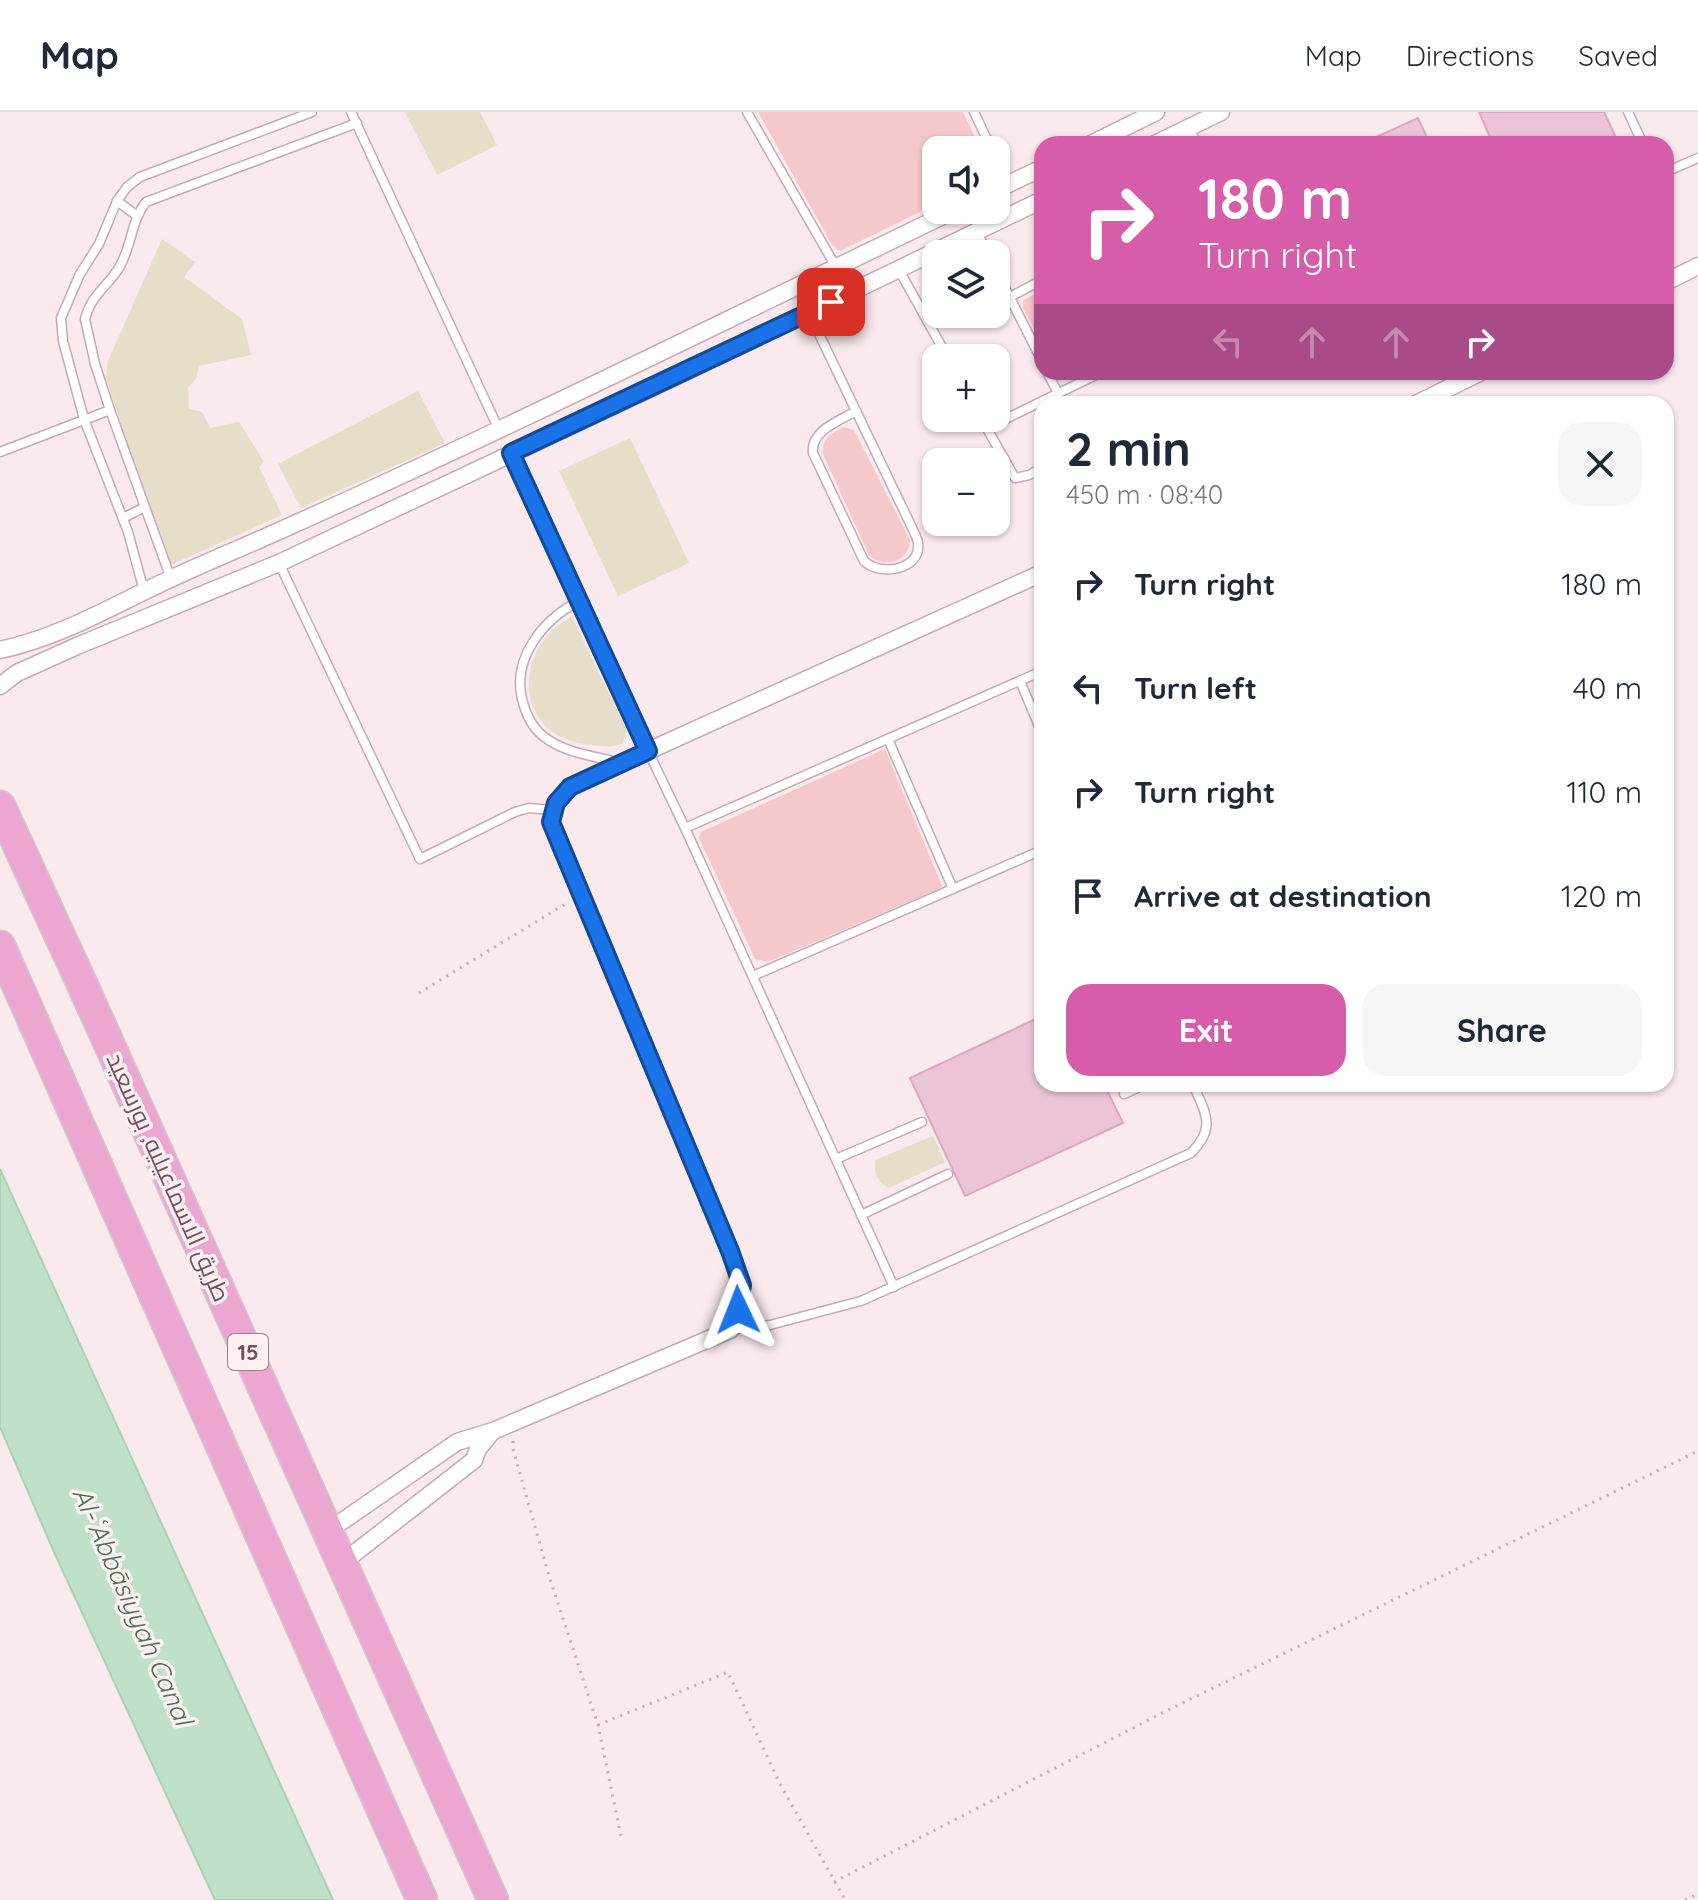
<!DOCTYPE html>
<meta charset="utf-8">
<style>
:root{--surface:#fff;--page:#f6f6f7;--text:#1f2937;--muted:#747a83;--line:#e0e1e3;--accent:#d55daa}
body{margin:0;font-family:Quicksand,Cairo,sans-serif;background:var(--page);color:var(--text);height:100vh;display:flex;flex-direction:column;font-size:30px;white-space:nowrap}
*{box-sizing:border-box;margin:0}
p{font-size:26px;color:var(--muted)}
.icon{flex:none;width:44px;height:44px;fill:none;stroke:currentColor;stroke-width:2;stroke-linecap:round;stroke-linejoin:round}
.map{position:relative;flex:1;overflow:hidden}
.side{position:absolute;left:1034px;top:284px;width:640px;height:696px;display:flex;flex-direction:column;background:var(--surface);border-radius:24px;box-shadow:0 2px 6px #0004}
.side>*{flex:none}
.hud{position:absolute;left:1034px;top:24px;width:640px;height:244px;border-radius:24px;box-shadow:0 2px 6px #0004;background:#d55daa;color:#fff;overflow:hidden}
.controls{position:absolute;left:922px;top:24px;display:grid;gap:16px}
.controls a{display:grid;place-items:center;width:88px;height:88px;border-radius:16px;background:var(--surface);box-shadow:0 2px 6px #0004;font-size:40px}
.pin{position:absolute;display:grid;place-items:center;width:68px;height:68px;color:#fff;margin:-34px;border-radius:16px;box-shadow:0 4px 12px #0006}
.me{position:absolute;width:88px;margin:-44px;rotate:358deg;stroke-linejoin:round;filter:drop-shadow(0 0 6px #0008)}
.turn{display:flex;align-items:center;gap:28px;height:168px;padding:0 32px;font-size:36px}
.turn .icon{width:104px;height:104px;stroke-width:2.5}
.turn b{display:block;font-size:56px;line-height:68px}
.lanes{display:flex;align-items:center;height:76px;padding:0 32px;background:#0003;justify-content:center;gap:40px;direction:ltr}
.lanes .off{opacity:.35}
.round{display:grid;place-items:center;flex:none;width:84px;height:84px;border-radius:24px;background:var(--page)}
.headline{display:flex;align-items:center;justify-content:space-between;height:136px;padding:0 32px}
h1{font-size:48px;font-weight:800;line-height:60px}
.button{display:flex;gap:16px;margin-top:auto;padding:16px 32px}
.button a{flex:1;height:92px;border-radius:24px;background:var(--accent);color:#fff;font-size:32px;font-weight:800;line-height:92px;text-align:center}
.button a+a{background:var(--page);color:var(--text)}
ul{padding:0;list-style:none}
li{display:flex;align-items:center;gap:24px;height:104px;padding:0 32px}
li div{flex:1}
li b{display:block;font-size:30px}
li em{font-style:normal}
header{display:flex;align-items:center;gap:48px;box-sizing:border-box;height:112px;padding:0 40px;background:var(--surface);border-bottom:2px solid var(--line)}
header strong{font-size:38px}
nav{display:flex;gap:44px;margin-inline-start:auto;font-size:28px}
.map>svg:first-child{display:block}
.green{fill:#e6dec9}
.sand{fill:#f5c8cc}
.water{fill:#bfe1c9;stroke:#a7d2b3;stroke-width:2}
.building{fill:#ecc4d7;stroke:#dda6c1;stroke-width:2}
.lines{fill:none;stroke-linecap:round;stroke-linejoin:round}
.lane-casing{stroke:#c6abb6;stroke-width:11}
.street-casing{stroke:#c6abb6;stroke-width:19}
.highway-casing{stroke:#d2c7cc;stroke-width:33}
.path{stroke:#d1a7bb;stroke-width:3;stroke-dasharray:2 6;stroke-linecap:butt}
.lane{stroke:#fff;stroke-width:8}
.street{stroke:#fff;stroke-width:16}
.highway{stroke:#eca7d1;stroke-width:30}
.route-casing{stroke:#114b97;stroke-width:20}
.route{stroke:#1a73e8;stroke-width:14}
.labels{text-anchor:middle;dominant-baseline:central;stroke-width:7;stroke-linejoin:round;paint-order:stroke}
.shield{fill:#fdeff2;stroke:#9b808c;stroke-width:2}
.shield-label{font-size:22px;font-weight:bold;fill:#715061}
.street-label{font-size:24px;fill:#715061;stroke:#fdeff2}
.water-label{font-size:26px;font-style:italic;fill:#457453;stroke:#fdeff2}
</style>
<header>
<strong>Map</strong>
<nav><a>Map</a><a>Directions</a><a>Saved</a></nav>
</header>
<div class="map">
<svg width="1698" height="1788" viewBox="0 0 1698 1788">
<rect width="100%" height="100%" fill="#fae9ed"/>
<g class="green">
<polygon points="405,0 480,0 497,33 437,63"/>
<polygon points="162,127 195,150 184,165 242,207 251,243 199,254 196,266 188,276 189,297 202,300 210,316 239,310 264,350 259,355 282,403 168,454 106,266 108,249"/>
<polygon points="418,279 445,331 301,396 278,352"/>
<polygon points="630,326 689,451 618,484 559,359"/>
<path d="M572,505L627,619L622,632C610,636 597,634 585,632C512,622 513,534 572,505Z"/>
<path d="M933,1024L945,1050L889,1076C877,1070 874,1061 875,1048Z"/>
</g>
<g class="sand">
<polygon points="758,0 963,0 981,38 936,38 936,92 840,139 832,133"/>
<polygon points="1042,177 1042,233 1023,196 1023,189"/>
<path d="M844,315L854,318L910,428C909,450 884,457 869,443L823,342C822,326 831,322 844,315Z"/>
<polygon points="885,637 942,774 939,777 768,850 755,847 699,726 701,720"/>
</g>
<polygon class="water" points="0,1057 333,1788 215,1788 54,1440 0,1315"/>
<g class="building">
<polygon points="1479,0 1604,0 1619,32 1493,32"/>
<polygon points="1418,6 1430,32 1361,32"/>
<polygon points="1042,904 1042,972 1104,972 1123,1011 965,1084 910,966"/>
</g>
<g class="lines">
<defs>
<g id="lane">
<polyline points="351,0 499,318"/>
<polyline points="747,0 836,155"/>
<polyline points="974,0 992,38"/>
<polyline points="1628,0 1643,32"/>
<polyline points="1189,16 1197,32"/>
<polyline points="1276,32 1280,32"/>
<polyline points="996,46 1008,71"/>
<polyline points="1666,60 1698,46"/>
<polyline points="117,89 136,103"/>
<polyline points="977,120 988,142"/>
<polyline points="899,158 948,246"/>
<polyline points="996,158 1042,249"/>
<polyline points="1010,185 1042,168"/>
<path d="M809,201L916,424C929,455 883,467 864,449L813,341C810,319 839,309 856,299"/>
<polyline points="1047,260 1058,281"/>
<polyline points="981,306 1015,366 1029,363 1042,356"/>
<polyline points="987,316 1102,260"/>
<polyline points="0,340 110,298"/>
<polyline points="123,406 143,396"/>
<polyline points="279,451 420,747 515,700 529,696 553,698"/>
<path d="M171,467L110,298L95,252L85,207C91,182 109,174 120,154C132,133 131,109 146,90L357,11"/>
<polyline points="144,479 128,420 84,307 63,229 61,206 80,162 99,132 117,89 127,75 140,65 312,0"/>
<path d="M579,489C544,507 512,545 522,587C526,602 531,614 543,624C564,641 593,644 618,650"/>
<polyline points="1020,569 1042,621"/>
<polyline points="888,627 953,777"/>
<polyline points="648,639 685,716 894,1175"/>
<polyline points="685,716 1042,559"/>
<polyline points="753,864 1042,738"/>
<polyline points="1124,982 1146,972"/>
<polyline points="836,1047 922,1010"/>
<polyline points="861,1103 948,1062"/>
<path d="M730,1218L770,1213L861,1189L1191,1041C1217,1015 1205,1001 1193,972"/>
</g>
<g id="street">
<polyline points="1091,32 1156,0"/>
<polyline points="1155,32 1221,0"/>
<polyline points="996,78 1042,56"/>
<polyline points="1666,170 1698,154"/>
<polyline points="1416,292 1481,260"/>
<path d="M0,538C52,527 98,502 145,479C183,460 222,444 261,427C495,323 724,209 955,98"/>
<polyline points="0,574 17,561 77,534 279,451 677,264 1042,88"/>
<polyline points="648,639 1042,461"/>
<path d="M328,1419L457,1330L493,1319L730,1218C744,1183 742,1174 730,1139L551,710L556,691L570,675L648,639L511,341"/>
<polyline points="342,1451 474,1348 478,1337 492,1320"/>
</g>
<g id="highway">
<polyline points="0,694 88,885 493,1788"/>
<polyline points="0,834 422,1788"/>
</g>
</defs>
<use href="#lane" class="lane-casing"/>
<use href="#street" class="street-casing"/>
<use href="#highway" class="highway-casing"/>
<g class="path">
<polyline points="419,881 567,791"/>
<polyline points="513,1329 513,1337 549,1464 598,1613 622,1729"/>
<polyline points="598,1613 728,1560 779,1670 845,1788"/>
<polyline points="834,1770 1166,1599 1698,1339"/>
<polyline points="1685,1788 1698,1782"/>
</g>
<use href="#lane" class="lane"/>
<use href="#street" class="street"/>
<use href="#highway" class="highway"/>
</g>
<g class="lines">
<defs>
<polyline id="route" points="738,1198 742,1173 730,1139 551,710 556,691 570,675 648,639 511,341 831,190"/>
</defs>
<use href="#route" class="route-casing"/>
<use href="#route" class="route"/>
</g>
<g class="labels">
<rect class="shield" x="228" y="1222" width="40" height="36" rx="6"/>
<g class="shield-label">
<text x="248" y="1240">15</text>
</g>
<g class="street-label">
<text transform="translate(169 1065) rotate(66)">طريق الاسماعيليه, بورسعيد</text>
</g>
<g class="water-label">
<text transform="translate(133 1494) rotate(66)">Al-ʿAbbāsiyyah Canal</text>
</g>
</g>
</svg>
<div class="controls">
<a><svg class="icon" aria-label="sound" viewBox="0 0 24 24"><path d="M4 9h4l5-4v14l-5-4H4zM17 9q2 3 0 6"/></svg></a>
<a><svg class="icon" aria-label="layers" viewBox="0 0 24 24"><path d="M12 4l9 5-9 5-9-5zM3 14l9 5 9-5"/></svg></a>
<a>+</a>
<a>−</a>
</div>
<div class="pin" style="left:831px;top:190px;background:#d93025"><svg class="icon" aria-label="arrive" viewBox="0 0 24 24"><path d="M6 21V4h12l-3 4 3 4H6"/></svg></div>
<svg class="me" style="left:738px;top:1198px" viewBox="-20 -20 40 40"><path d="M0-17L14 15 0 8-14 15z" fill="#1a73e8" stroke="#fff" stroke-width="4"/></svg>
<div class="hud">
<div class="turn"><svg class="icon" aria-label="right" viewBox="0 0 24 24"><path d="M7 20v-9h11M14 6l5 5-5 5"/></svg><div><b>180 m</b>Turn right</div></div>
<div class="lanes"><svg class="icon off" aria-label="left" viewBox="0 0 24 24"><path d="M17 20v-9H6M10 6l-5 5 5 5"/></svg><svg class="icon off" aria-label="ahead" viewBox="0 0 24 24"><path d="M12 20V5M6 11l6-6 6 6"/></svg><svg class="icon off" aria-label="ahead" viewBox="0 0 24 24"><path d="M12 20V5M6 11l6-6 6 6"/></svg><svg class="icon" aria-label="right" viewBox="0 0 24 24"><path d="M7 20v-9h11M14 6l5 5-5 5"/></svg></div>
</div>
<section class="side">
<div class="headline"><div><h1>2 min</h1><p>450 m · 08:40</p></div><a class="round"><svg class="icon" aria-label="close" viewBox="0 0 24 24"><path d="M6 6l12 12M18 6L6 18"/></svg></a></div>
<ul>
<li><svg class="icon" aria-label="right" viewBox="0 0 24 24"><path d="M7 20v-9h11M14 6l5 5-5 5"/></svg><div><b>Turn right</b></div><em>180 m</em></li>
<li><svg class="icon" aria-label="left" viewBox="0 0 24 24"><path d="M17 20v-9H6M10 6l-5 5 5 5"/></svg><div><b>Turn left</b></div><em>40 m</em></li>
<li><svg class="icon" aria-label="right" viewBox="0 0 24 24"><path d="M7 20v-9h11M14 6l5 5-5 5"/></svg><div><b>Turn right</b></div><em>110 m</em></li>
<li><svg class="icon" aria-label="arrive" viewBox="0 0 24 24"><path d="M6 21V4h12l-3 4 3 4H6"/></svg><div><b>Arrive at destination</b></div><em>120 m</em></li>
</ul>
<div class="button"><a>Exit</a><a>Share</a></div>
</section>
</div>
